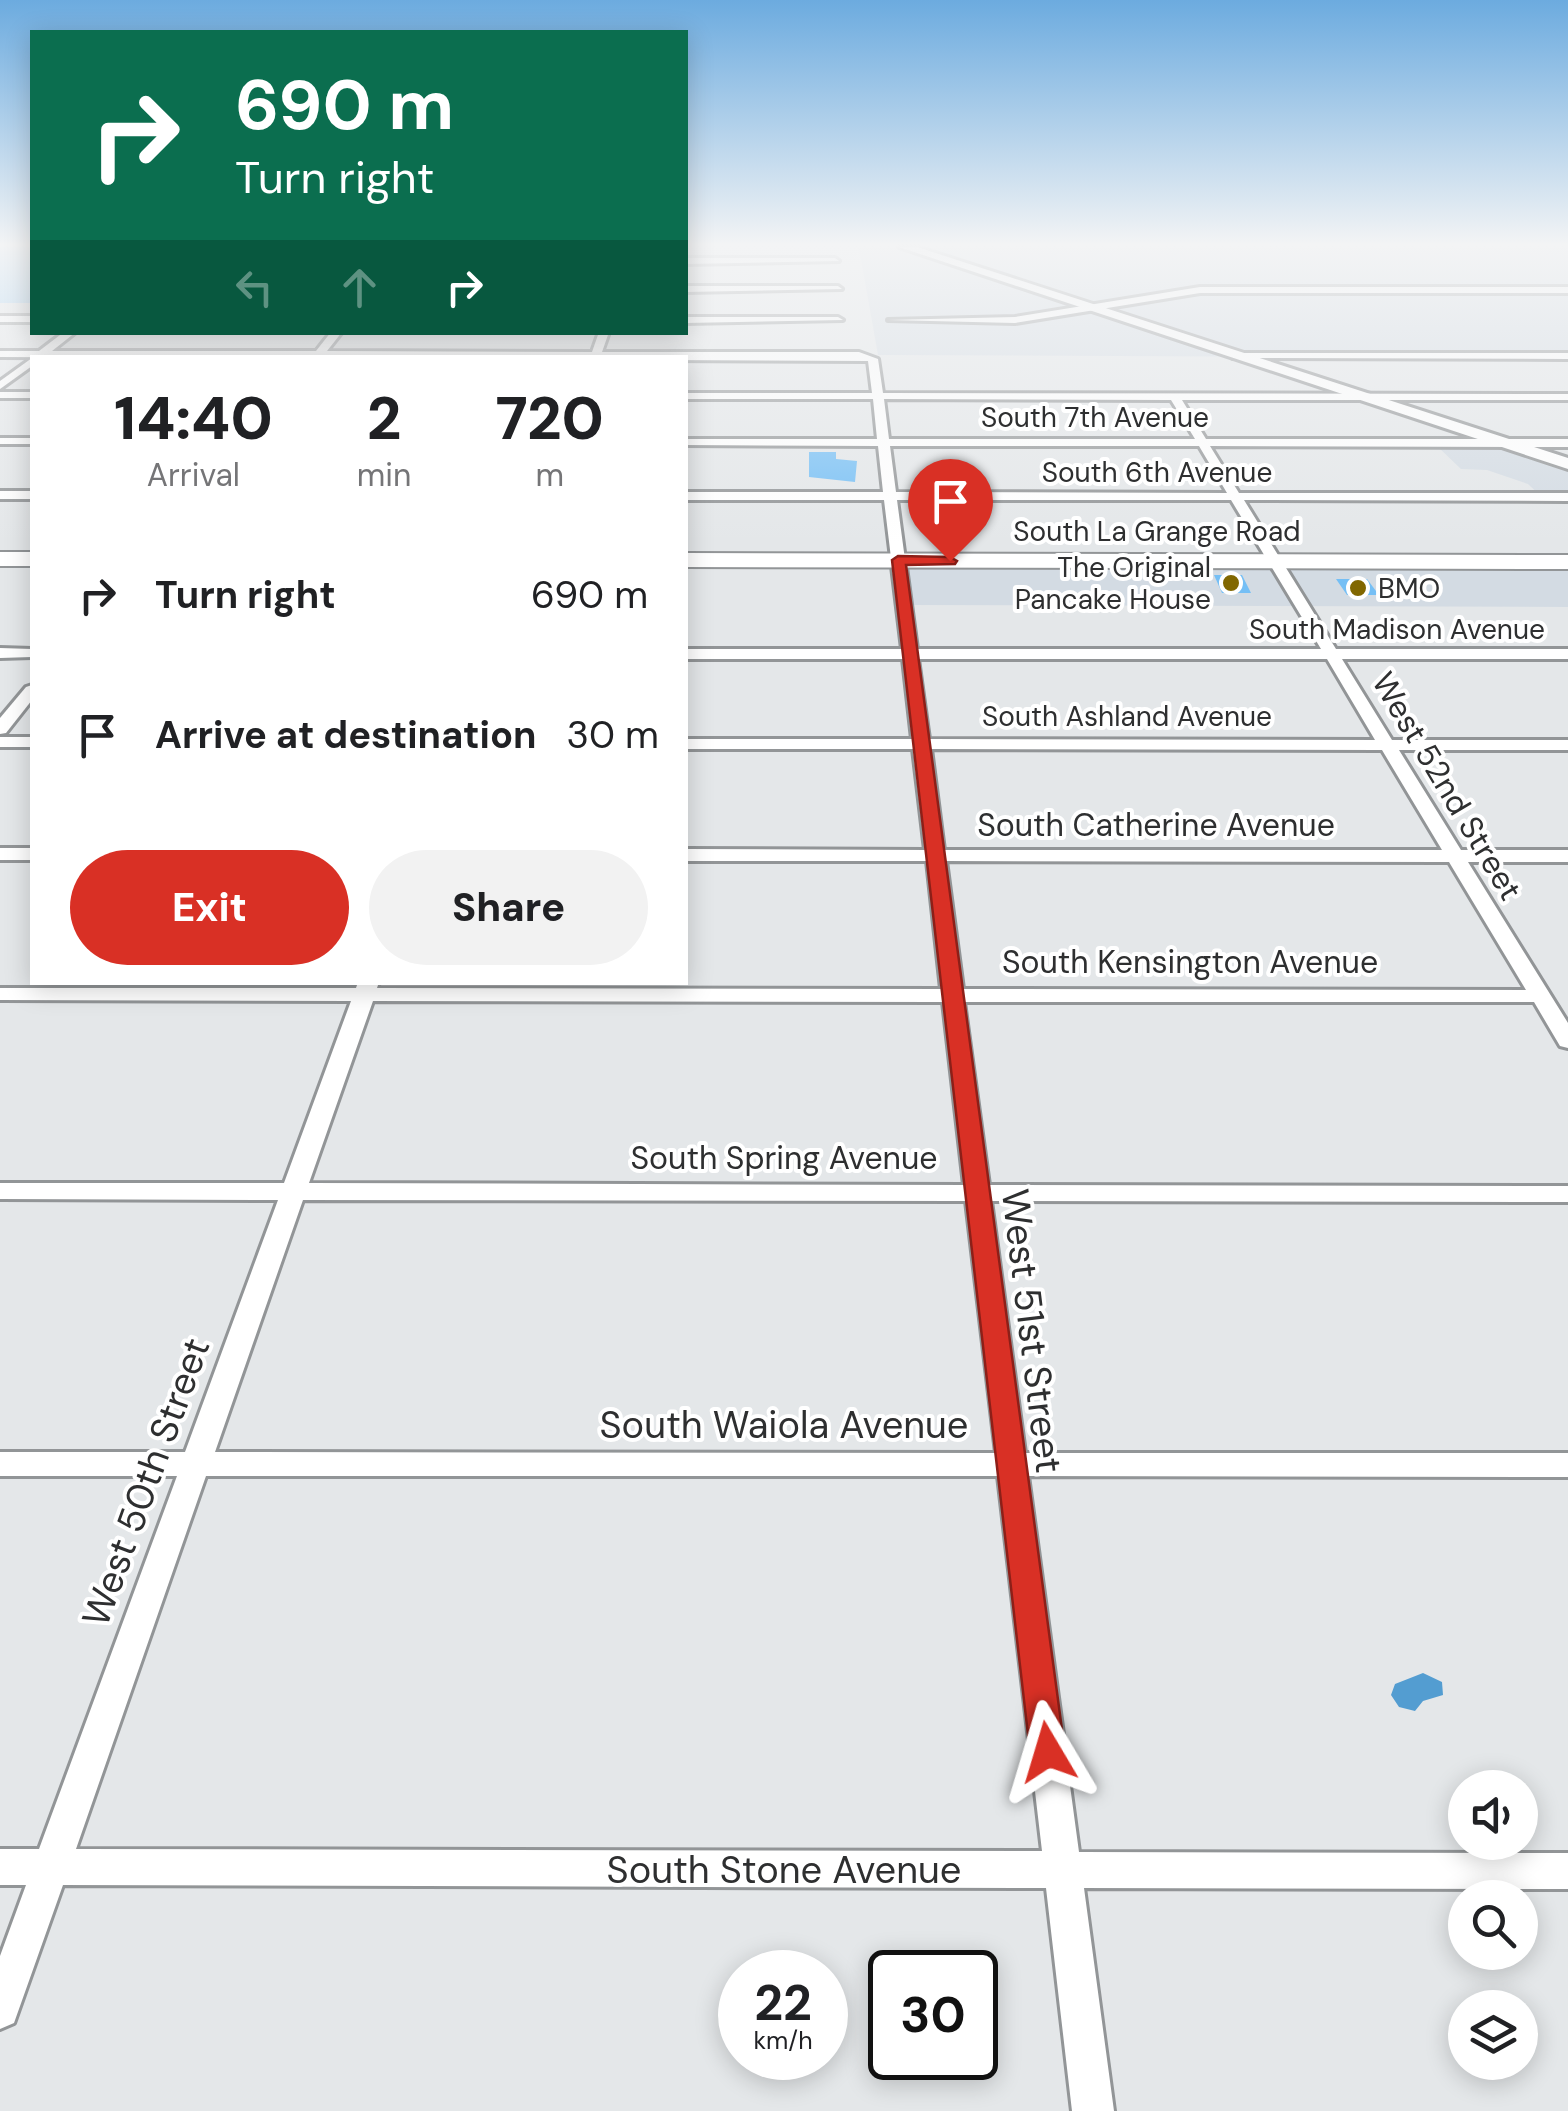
<!DOCTYPE html>
<style>
:root{--surface:#fff;--page:#f2f2f2;--text:#202124;--muted:#757577;--accent:#d93025}
body{margin:0;font-family:"DM Sans",sans-serif;background:var(--page);color:var(--text);height:100vh;display:flex;flex-direction:column;font-size:38px;white-space:nowrap}
*{box-sizing:border-box;margin:0}
p{font-size:32px;color:var(--muted)}
.icon{flex:none;width:55px;height:55px;fill:none;stroke:currentColor;stroke-width:2;stroke-linecap:round;stroke-linejoin:round}
.map{position:relative;flex:1;overflow:hidden}
.panel{position:absolute;left:30px;top:355px;width:658px;height:630px;display:flex;flex-direction:column;background:var(--surface);border-radius:0px;box-shadow:0 5px 25px #0003}
.panel>*{flex:none}
.top-card{position:absolute;left:30px;top:30px;width:658px;height:305px;border-radius:0px;box-shadow:0 5px 25px #0003;background:#0b6e4f;color:#fff;overflow:hidden}
.tools{position:absolute;left:1448px;top:1770px;display:grid;gap:20px}
.tools a{display:grid;place-items:center;width:90px;height:90px;border-radius:50%;background:var(--surface);box-shadow:0 5px 25px #0003;font-size:50px}
.speed{position:absolute;left:718px;top:1950px;display:flex;gap:20px;font-size:50px;font-weight:700;text-align:center}
.speed>*{display:grid;place-content:center;width:130px;height:130px;border-radius:50%;background:var(--surface);box-shadow:0 5px 25px #0003;line-height:1}
.speed small{font-size:25px;font-weight:400}
.speed .limit{border:5px solid #111;border-radius:15px;background:#fff;color:#111}
.pin{position:absolute;display:grid;place-items:center;width:85px;height:85px;color:#fff;margin:-102px -42px;border-radius:50% 50% 50% 0;rotate:-45deg;box-shadow:0 0 10px #0007}
.pin .icon{rotate:45deg}
.me{position:absolute;width:110px;margin:-55px;rotate:353deg;stroke-linejoin:round;filter:drop-shadow(0 0 8px #0008)}
.turn{display:flex;align-items:center;gap:35px;height:210px;padding:0 40px;font-size:45px}
.turn .icon{width:130px;height:130px;stroke-width:2.5}
.turn b{display:block;font-size:70px;line-height:85px}
.lanes{display:flex;align-items:center;height:95px;padding:0 40px;background:#0003;justify-content:center;gap:50px;direction:ltr}
.lanes .off{opacity:.35}
.eta{display:flex;justify-content:space-evenly;align-items:center;height:170px;text-align:center}
.eta b{font-size:60px;font-weight:800;line-height:70px}
.cta{display:flex;gap:20px;margin-top:auto;padding:20px 40px}
.cta a{flex:1;height:115px;border-radius:60px;background:var(--accent);color:#fff;font-size:40px;font-weight:800;line-height:115px;text-align:center}
.cta a+a{background:var(--page);color:var(--text)}
ul{padding:0;list-style:none}
li{display:flex;align-items:center;gap:30px;height:140px;padding:0 40px}
li div{flex:1}
li b{display:block;font-size:38px}
li em{font-style:normal}
.map>svg:first-child{display:block}
.built{fill:#d3dbe3}
.green{fill:#9dd0f6}
.water{fill:#539dd1}
.building{fill:#75bff5}
.lines{fill:none;stroke-linecap:round;stroke-linejoin:round}
.street-casing{stroke:#929597;stroke-width:6}
.secondary-casing{stroke:#929597;stroke-width:6}
.primary-casing{stroke:#929597;stroke-width:4}
.street{fill:#fff;fill-rule:evenodd}
.secondary{fill:#fff;fill-rule:evenodd}
.primary{fill:#fff;fill-rule:evenodd}
.route{fill:#d93025;stroke:#8d1f18;stroke-width:2.5}
.poi-dot{fill:#816700;stroke:#fff;stroke-width:4}
.labels{text-anchor:middle;dominant-baseline:central;stroke-width:8;stroke-linejoin:round;paint-order:stroke}
.far-street-label{font-size:28px;fill:#2e2f30;stroke:#fff}
.far-poi-label{font-size:28px;fill:#2e2f30;stroke:#fff;text-anchor:end}
.street-label{font-size:32px;fill:#2e2f30;stroke:#fff}
.near-street-label{font-size:38px;fill:#2e2f30;stroke:#fff}
</style>
<div class="map">
<svg width="1568" height="2111" viewBox="0 0 1568 2111">
<rect width="100%" height="100%" fill="#e4e7e9"/>
<g class="built">
<polygon points="801,247 1568,247 1568,358 878,355 859,248"/>
<polygon points="1436,445 1502,445 1568,466 1568,500 1545,500 1528,484 1487,470 1461,469"/>
<polygon points="905,562 1568,565 1568,607 910,605"/>
</g>
<rect class="green" x="0" y="247" width="32" height="56"/>
<polygon class="water" points="1423,1673 1442,1682 1443,1695 1423,1701 1415,1711 1399,1707 1391,1695 1395,1684"/>
<g class="building">
<polygon points="809,452 836,452 836,459 857,461 855,482 809,477"/>
<polygon points="1214,575 1242,575 1251,593 1222,593"/>
<polygon points="1336,579 1367,579 1379,595 1347,595"/>
</g>
<g class="lines">
<defs>
<g id="street">
<polygon points="685,258 835,258 839,261 685,264"/>
<polygon points="685,286 838,286 842,289 685,292"/>
<polygon points="1200,287 1568,287 1568,293 1200,293 1015,323 888,320 1015,317"/>
<rect x="0" y="316" width="32" height="6"/>
<polygon points="685,317 838,317 843,320 685,323"/>
<path d="M64,332H76L52,351H316L331,332H342L327,351L592,352L599,332H609L602,352H859L878,359L883,393L1568,394V400H1182L1206,439H1568V447L1210,446L1239,493H1568V501L1244,500L1336,649H1568V659H1342L1392,740H1568V750H1399L1461,850H1568V862H1468L1568,1023V1048L1560,1046L1534,1002H964L989,1185L1568,1186V1202L991,1201L1025,1453H1568V1477L1028,1476L1079,1852L1568,1853V1889L1084,1888L1114,2111H1072L1046,1888L63,1885L14,2023L0,2029V1956L26,1885H0V1849H39L177,1476H0V1452H185L278,1200L0,1199V1183H284L351,1001L0,1000V988H356L358,982H379L377,988L941,989L927,861H685V849L925,850L913,749H685V739H912L903,659H685V649H902L884,500H685V492H883L878,446L685,445V439H877L873,399H685V393H872L868,361L0,357V351H39ZM884,399L1171,400L1195,439H889ZM890,446H1199L1227,493L896,492ZM897,500H1231L1321,649H917ZM918,659H1327L1375,740L929,739ZM931,749L1382,750L1442,850H944ZM946,861L1449,862L1526,990L963,989ZM373,1001L943,1002L964,1185L309,1183ZM303,1200L966,1201L996,1453L215,1452ZM206,1476H998L1042,1851L76,1849Z"/>
<polygon points="1237,353 1568,353 1568,359 1233,358"/>
<polygon points="32,358 32,366 0,389 0,381"/>
<rect x="0" y="392" width="32" height="6"/>
<rect x="0" y="438" width="32" height="6"/>
<rect x="0" y="491" width="32" height="8"/>
<polygon points="0,648 32,649 32,657 0,658"/>
<polygon points="32,685 32,700 6,733 0,734 0,718 26,687"/>
<rect x="0" y="737" width="32" height="10"/>
<rect x="0" y="848" width="32" height="12"/>
</g>
<polygon id="secondary" points="899,247 917,247 1568,458 1568,469"/>
<g id="primary">
<rect x="0" y="552" width="32" height="14"/>
<polygon points="685,553 1568,555 1568,569 685,567"/>
</g>
</defs>
<use href="#street" class="street-casing"/>
<use href="#secondary" class="secondary-casing"/>
<use href="#primary" class="primary-casing"/>
<use href="#street" class="street"/>
<use href="#secondary" class="secondary"/>
<use href="#primary" class="primary"/>
</g>
<linearGradient id="sky" x2="0" y2="1"><stop stop-color="#6cabdf"/><stop offset="0.45" stop-color="#f3f4f5"/><stop offset="1" stop-color="#f3f4f5" stop-opacity="0"/></linearGradient>
<rect width="1568" height="543" fill="url(#sky)"/>
<polygon class="route" points="950,557 957,561 955,564 906,565 1065,1752 1060,1764 1048,1769 1035,1764 1030,1752 892,560 898,556"/>
<g class="poi-dot">
<circle cx="1231" cy="583" r="10"/>
<circle cx="1358" cy="588" r="10"/>
</g>
<g class="labels">
<g class="far-street-label">
<text x="1095" y="417">South 7th Avenue</text>
<text x="1157" y="472">South 6th Avenue</text>
<text x="1157" y="531">South La Grange Road</text>
<text x="1397" y="629">South Madison Avenue</text>
<text x="1127" y="716">South Ashland Avenue</text>
</g>
<g class="far-poi-label">
<text x="1211" y="567">The Original<tspan x="1211" dy="32">Pancake House</tspan></text>
<text x="1378" y="588" text-anchor="start">BMO</text>
</g>
<g class="street-label">
<text transform="translate(1447 786) rotate(59)">West 52nd Street</text>
<text x="1156" y="825">South Catherine Avenue</text>
<text x="1190" y="962">South Kensington Avenue</text>
<text x="784" y="1158">South Spring Avenue</text>
</g>
<g class="near-street-label">
<text transform="translate(1032 1331) rotate(83)">West 51st Street</text>
<text x="784" y="1425">South Waiola Avenue</text>
<text transform="translate(146 1482) rotate(-70)">West 50th Street</text>
<text x="784" y="1870">South Stone Avenue</text>
</g>
</g>
</svg>
<div class="tools">
<a><svg class="icon" aria-label="sound" viewBox="0 0 24 24"><path d="M4 9h4l5-4v14l-5-4H4zM17 9q2 3 0 6"/></svg></a>
<a><svg class="icon" aria-label="search" viewBox="0 0 24 24"><circle cx="10" cy="10" r="6"/><path d="M15 15l6 6"/></svg></a>
<a><svg class="icon" aria-label="layers" viewBox="0 0 24 24"><path d="M12 4l9 5-9 5-9-5zM3 14l9 5 9-5"/></svg></a>
</div>
<div class="speed"><div>22<small>km/h</small></div><div class="limit">30</div></div>
<div class="pin" style="left:950px;top:561px;background:#d93025"><svg class="icon" aria-label="arrive" viewBox="0 0 24 24"><path d="M6 21V4h12l-3 4 3 4H6"/></svg></div>
<svg class="me" style="left:1048px;top:1752px" viewBox="-20 -20 40 40"><path d="M0-17L14 15 0 8-14 15z" fill="#d93025" stroke="#fff" stroke-width="4"/></svg>
<div class="top-card">
<div class="turn"><svg class="icon" aria-label="right" viewBox="0 0 24 24"><path d="M7 20v-9h11M14 6l5 5-5 5"/></svg><div><b>690 m</b>Turn right</div></div>
<div class="lanes"><svg class="icon off" aria-label="left" viewBox="0 0 24 24"><path d="M17 20v-9H6M10 6l-5 5 5 5"/></svg><svg class="icon off" aria-label="ahead" viewBox="0 0 24 24"><path d="M12 20V5M6 11l6-6 6 6"/></svg><svg class="icon" aria-label="right" viewBox="0 0 24 24"><path d="M7 20v-9h11M14 6l5 5-5 5"/></svg></div>
</div>
<section class="panel">
<div class="eta">
<div><b>14:40</b><p>Arrival</p></div>
<div><b>2</b><p>min</p></div>
<div><b>720</b><p>m</p></div>
</div>
<ul>
<li><svg class="icon" aria-label="right" viewBox="0 0 24 24"><path d="M7 20v-9h11M14 6l5 5-5 5"/></svg><div><b>Turn right</b></div><em>690 m</em></li>
<li><svg class="icon" aria-label="arrive" viewBox="0 0 24 24"><path d="M6 21V4h12l-3 4 3 4H6"/></svg><div><b>Arrive at destination</b></div><em>30 m</em></li>
</ul>
<div class="cta"><a>Exit</a><a>Share</a></div>
</section>
</div>
